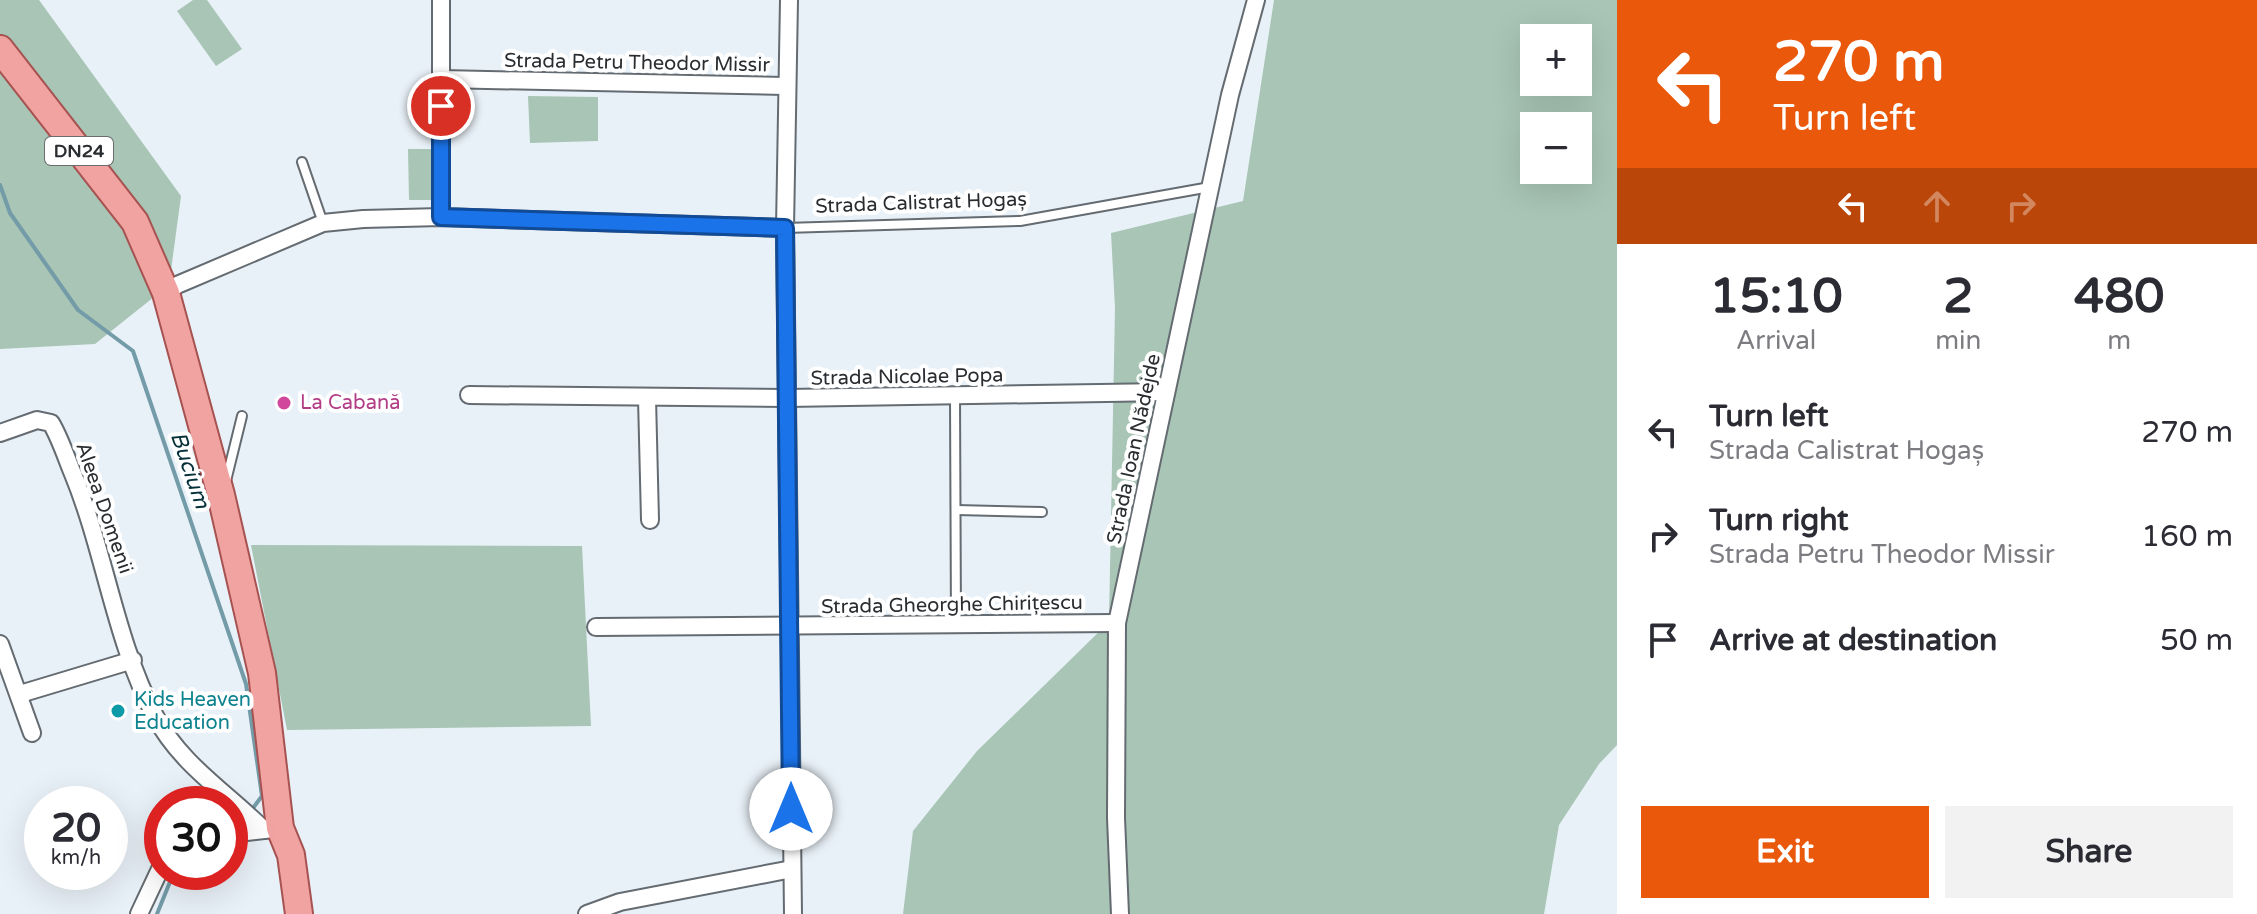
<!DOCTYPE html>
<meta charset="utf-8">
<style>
:root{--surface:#fff;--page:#f2f2f3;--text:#2b2b33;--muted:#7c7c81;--accent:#ea580c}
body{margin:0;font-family:"Varela Round",sans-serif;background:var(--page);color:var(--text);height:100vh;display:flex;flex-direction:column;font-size:30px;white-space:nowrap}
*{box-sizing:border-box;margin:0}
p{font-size:26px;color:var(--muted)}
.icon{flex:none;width:44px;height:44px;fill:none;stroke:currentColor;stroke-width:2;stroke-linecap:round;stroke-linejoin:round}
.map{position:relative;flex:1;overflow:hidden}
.side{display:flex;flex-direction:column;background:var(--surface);width:640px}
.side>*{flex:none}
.banner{background:#ea580c;color:#fff;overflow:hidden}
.fabs{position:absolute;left:1520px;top:24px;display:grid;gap:16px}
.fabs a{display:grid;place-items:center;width:72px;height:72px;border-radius:0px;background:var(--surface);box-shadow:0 8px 32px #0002;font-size:40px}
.speed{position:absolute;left:24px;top:786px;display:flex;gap:16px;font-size:40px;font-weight:700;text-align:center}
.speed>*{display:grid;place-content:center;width:104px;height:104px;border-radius:50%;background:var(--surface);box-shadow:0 8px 32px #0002;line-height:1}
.speed small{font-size:20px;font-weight:400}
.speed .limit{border:12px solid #d22;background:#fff;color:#111}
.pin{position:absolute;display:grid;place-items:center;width:68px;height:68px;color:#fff;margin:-34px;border:4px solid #fff;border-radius:50%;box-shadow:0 2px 8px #0007}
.me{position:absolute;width:88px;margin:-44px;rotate:0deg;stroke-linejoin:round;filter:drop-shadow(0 0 6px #0008)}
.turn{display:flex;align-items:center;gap:28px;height:168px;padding:0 24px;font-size:36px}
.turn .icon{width:104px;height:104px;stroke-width:2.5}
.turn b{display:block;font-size:56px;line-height:68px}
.lanes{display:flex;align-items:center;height:76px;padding:0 24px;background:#0003;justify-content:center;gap:40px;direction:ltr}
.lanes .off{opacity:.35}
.eta{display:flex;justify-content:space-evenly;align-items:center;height:136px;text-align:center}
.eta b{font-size:48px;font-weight:800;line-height:56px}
.action{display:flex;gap:16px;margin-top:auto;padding:16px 24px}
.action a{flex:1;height:92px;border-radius:0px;background:var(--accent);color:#fff;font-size:32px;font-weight:800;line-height:92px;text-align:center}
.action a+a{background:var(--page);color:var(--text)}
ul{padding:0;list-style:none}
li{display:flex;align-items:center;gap:24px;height:104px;padding:0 24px}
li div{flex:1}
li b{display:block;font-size:30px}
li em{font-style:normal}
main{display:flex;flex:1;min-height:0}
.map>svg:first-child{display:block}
.green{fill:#a8c5b5;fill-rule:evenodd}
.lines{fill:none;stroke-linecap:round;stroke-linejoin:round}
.stream{stroke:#739ca8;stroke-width:4}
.service-casing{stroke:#646b71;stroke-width:12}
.minor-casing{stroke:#646b71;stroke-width:20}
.primary-casing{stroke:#a65251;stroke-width:30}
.service{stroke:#fff;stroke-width:8}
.minor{stroke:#fff;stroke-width:16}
.primary{stroke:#f1a3a1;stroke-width:26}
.route-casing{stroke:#114b97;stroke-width:20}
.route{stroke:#1a73e8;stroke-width:14}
.hotel-dot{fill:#d1479c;stroke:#fff;stroke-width:3}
.culture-dot{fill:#0f9aa8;stroke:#fff;stroke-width:3}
.labels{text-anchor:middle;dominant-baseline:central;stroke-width:8;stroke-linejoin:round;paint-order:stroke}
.shield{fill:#fff;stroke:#6a6c6e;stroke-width:2}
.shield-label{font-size:18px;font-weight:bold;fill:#2a2d30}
.street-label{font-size:20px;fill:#2a2d30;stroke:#fff}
.hotel-label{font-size:20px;fill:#b23c85;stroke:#fff;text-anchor:start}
.culture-label{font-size:20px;fill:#0d838f;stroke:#fff;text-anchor:start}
.water-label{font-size:22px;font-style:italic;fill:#06303a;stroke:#fff}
</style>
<main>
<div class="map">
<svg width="1617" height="914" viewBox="0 0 1617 914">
<rect width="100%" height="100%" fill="#e9f1f8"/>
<g class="green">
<polygon points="0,0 39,0 181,196 169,285 95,344 0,349"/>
<polygon points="193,0 207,0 242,49 216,66 177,11"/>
<path d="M1274,0H1617V745L1599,764L1559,825L1544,914H903L913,831L977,751L1109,622L1115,308L1111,233L1243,201ZM1534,38H1578V82H1534ZM1534,126H1578V170H1534Z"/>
<polygon points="528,96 598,97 598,141 530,143"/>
<polygon points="408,149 431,149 432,200 409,200"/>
<polygon points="251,545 582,546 591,726 287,730"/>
</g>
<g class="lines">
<g class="stream">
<polyline points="0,185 10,213 78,310 133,351 246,684 262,796 253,808"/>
<polyline points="230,822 241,817"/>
<polyline points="157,914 174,872"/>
</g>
<defs>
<g id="service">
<polyline points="302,162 323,223"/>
<polyline points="785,228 1020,221 1210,187"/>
<polyline points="955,397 956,624"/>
<polyline points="225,485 242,416"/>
<polyline points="956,510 1042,512"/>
</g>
<g id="minor">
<polyline points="441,0 441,217"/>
<polyline points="789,0 785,228 793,914"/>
<polyline points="441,79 785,86"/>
<polyline points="166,293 177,285 323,223 363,219 441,217 785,228"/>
<polyline points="469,395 787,398 1166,392"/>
<polyline points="647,398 650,520"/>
<path d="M0,433L37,420L51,423C60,438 66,457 73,474C105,552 115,641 155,716C181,765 226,792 264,830L280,828"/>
<polyline points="596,627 1117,623"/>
<polyline points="0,644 32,733"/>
<polyline points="20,694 133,660"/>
<polyline points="230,834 264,830"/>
<polyline points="139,914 162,865"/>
<polyline points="587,914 620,902 792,869"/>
<polyline points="1120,914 1116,818 1117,623 1230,95 1256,0"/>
</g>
<polyline id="primary" points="0,49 135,222 166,293 221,495 262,673 280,828 291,855 299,914"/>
</defs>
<use href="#service" class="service-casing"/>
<use href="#minor" class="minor-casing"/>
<use href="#primary" class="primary-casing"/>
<use href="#service" class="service"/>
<use href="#minor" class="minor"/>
<use href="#primary" class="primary"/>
</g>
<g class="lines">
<defs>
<polyline id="route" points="441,106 441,217 785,228 791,809"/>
</defs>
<use href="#route" class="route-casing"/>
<use href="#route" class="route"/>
</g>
<circle class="hotel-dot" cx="284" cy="403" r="8"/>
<circle class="culture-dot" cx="118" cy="711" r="8"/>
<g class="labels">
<rect class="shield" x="45" y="137" width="68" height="28" rx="6"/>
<g class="shield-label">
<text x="79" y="151">DN24</text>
</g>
<g class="street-label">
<text transform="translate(637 63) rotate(1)">Strada Petru Theodor Missir</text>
<text transform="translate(921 203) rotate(-2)">Strada Calistrat Hogaș</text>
<text transform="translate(907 377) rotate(-1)">Strada Nicolae Popa</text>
<text transform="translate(1134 449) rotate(-78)">Strada Ioan Nădejde</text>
<text transform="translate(104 508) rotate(71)">Aleea Domenii</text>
<text transform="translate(952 605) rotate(-1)">Strada Gheorghe Chirițescu</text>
</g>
<g class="hotel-label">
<text x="300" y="403">La Cabană</text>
</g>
<g class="culture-label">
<text x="134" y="700">Kids Heaven<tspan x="134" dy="23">Education</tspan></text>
</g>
<g class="water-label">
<text transform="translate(190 470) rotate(71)">Bucium</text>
</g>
</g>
</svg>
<div class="fabs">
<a>+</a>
<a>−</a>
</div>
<div class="speed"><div>20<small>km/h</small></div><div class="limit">30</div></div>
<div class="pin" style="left:441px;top:106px;background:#d93025"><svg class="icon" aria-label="arrive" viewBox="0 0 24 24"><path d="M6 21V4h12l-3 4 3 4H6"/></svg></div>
<svg class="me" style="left:791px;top:809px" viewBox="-20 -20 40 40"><circle r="19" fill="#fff"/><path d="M0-13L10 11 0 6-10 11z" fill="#1a73e8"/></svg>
</div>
<section class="side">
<div class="banner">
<div class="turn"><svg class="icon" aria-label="left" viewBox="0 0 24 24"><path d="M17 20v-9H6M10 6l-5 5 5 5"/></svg><div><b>270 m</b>Turn left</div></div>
<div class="lanes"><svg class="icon" aria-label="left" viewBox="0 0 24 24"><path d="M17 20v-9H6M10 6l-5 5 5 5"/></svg><svg class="icon off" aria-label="ahead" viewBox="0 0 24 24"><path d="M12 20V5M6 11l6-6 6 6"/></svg><svg class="icon off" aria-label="right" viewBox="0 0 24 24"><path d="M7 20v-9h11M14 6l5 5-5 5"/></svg></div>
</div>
<div class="eta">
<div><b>15:10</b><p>Arrival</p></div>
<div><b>2</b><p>min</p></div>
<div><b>480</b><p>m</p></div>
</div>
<ul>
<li><svg class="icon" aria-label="left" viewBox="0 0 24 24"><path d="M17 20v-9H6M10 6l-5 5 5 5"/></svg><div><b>Turn left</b><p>Strada Calistrat Hogaș</p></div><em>270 m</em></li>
<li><svg class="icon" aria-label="right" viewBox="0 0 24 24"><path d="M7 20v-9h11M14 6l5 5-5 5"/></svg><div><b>Turn right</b><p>Strada Petru Theodor Missir</p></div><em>160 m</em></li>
<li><svg class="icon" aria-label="arrive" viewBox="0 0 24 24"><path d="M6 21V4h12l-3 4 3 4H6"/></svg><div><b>Arrive at destination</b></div><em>50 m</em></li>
</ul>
<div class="action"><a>Exit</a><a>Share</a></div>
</section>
</main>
